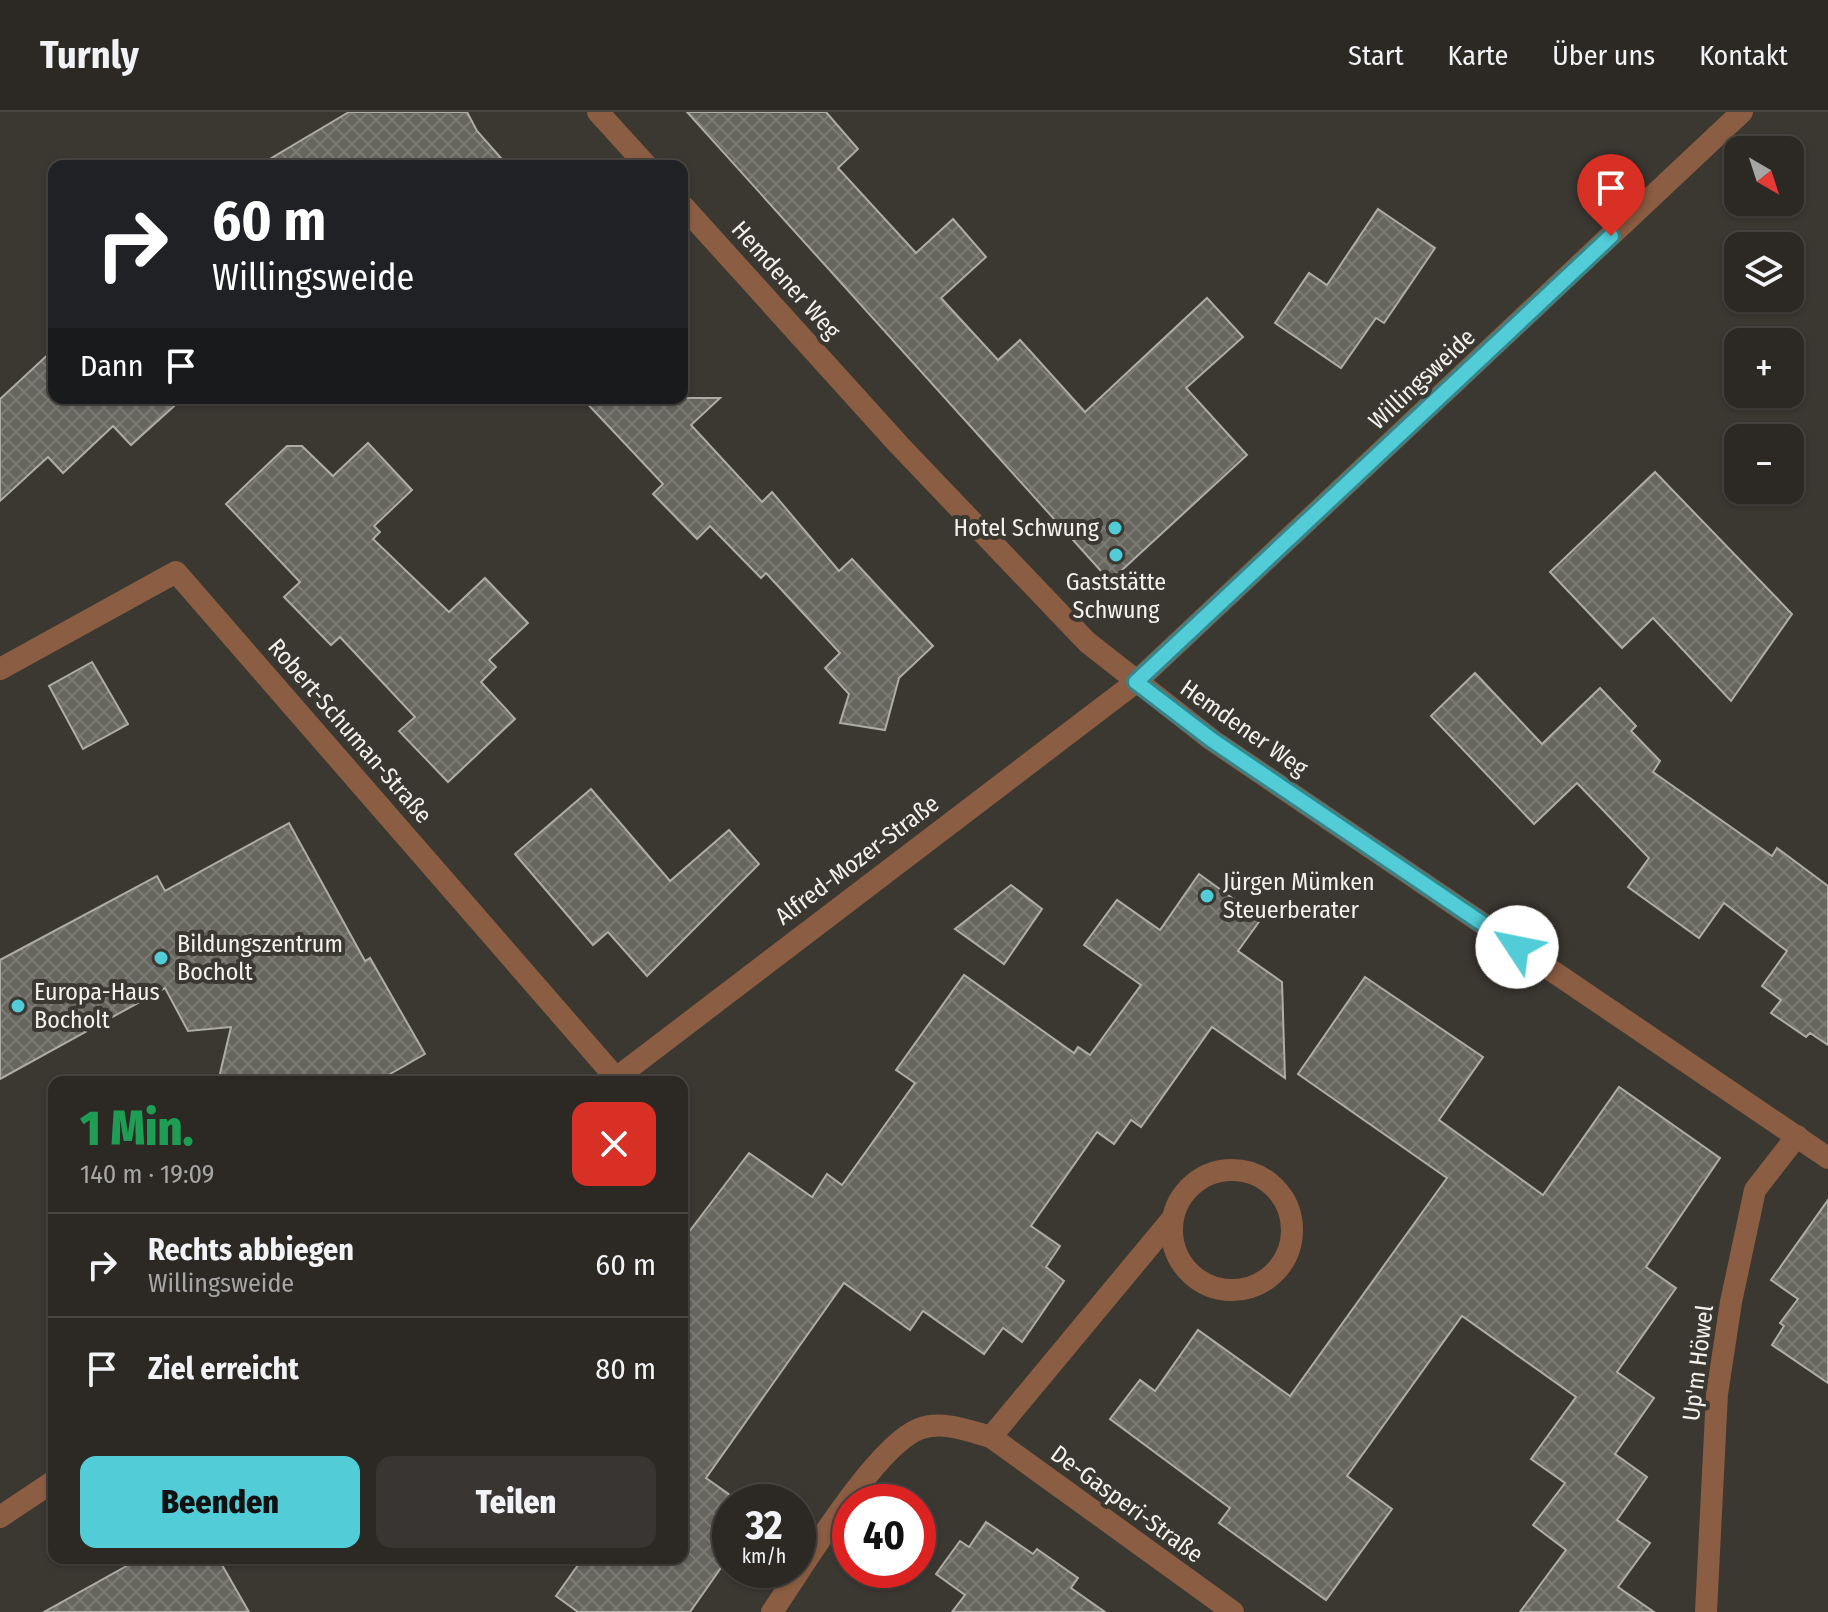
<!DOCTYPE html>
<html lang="de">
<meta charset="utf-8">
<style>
:root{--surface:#2c2925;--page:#383532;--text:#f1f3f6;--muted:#a6a6a7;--line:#484542;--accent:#52ccd6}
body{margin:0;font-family:"Fira Sans Condensed",sans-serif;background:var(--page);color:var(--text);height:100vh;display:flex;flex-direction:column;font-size:30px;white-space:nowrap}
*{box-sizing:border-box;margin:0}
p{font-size:26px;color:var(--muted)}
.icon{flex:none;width:44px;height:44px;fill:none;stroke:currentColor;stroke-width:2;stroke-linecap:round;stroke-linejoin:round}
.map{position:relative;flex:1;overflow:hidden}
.panel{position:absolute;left:48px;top:964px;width:640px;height:488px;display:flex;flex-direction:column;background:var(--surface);border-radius:16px;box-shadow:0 2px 6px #0004,0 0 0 2px var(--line)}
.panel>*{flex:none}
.banner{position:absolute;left:48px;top:48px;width:640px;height:244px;border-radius:16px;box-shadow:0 2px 6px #0004,0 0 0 2px var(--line);background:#202124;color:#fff;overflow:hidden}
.needle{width:52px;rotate:141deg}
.fabs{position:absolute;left:1724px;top:24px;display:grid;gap:16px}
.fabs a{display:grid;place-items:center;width:80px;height:80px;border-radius:16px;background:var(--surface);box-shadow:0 2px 6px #0004,0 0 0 2px var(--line);font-size:40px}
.speed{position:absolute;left:712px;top:1372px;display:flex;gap:16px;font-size:40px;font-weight:700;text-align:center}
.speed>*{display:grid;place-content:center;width:104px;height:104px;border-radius:50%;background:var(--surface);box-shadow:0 2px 6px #0004,0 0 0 2px var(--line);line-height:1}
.speed small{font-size:20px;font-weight:400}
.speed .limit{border:12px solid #d22;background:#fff;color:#111}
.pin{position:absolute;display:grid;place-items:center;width:68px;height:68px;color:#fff;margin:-82px -34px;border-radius:50% 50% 50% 0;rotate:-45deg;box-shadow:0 0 8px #0007}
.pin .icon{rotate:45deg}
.me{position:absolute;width:88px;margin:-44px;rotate:304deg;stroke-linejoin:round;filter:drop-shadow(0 0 6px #0008)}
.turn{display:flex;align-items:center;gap:28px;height:168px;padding:0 32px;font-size:36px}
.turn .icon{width:104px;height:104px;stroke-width:2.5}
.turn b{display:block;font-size:56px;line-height:68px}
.then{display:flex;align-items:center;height:76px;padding:0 32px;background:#0003;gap:16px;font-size:30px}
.round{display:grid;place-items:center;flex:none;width:84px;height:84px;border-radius:16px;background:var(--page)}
.headline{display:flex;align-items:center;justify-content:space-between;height:136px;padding:0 32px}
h1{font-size:48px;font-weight:800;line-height:60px;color:#1e9e55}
.cta{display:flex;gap:16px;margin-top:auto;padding:16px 32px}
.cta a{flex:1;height:92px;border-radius:16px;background:var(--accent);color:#111;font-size:32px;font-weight:800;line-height:92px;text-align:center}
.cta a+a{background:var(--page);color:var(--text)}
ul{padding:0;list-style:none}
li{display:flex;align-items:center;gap:24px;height:104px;padding:0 32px;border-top:2px solid var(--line)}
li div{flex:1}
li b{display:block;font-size:30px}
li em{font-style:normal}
header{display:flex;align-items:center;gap:48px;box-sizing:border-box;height:112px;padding:0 40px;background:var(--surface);border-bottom:2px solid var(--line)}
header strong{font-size:38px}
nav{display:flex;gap:44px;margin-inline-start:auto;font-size:28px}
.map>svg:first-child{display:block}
.building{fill:url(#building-cross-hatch);stroke:#aeada5;stroke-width:2}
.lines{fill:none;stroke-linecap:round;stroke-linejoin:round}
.minor{stroke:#8b5d42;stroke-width:22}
.tertiary{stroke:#8b5d42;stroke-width:22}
.route-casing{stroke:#35858b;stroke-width:20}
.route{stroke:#52ccd6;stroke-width:14}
.poi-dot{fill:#52ccd6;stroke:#3b3731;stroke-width:3}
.labels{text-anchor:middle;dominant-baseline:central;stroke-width:8;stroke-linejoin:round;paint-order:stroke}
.street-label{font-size:24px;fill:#f4f1ed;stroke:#3b3731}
.poi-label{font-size:24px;fill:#f4f1ed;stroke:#3b3731;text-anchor:start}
</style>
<header>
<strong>Turnly</strong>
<nav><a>Start</a><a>Karte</a><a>Über uns</a><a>Kontakt</a></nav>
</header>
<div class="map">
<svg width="1828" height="1500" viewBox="0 0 1828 1500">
<defs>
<pattern id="building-cross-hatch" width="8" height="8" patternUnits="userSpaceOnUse" patternTransform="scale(2)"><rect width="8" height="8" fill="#66655e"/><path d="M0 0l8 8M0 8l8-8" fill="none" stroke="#7c7c75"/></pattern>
</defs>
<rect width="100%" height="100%" fill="#3b3731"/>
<g class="building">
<polygon points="349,0 467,0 477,19 508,54 258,54"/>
<polygon points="687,0 826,0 858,37 838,56 916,141 953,107 986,145 941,186 998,248 1020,228 1085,300 1207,186 1243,225 1186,276 1247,343 1110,469"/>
<polygon points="1378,97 1435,136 1384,211 1376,206 1341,256 1275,211 1309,161 1327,173"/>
<polygon points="54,237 54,286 183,286 131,333 113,314 63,361 48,345 0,389 0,287"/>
<polygon points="582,286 720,286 691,313 762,390 772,380 839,459 852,447 933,534 899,566 885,618 840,611 849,582 825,556 840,541 766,461 761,466 710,414 697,427 653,382 663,372"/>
<polygon points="368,331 412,378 374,414 380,420 373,427 449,500 485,466 528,511 489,548 496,555 481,570 515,607 448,670 399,619 415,605 340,525 331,533 284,485 300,470 226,392 287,334 302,334 333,364"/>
<polygon points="1655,360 1792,502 1731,589 1653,506 1622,536 1550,460"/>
<polygon points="92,550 128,612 83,637 49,574"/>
<polygon points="1475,561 1542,632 1600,576 1636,614 1631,619 1660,649 1653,660 1772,744 1777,736 1828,774 1828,933 1810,921 1806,925 1771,901 1781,888 1762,874 1787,839 1724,791 1699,826 1628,775 1649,746 1577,671 1534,712 1431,604"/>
<polygon points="591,677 670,769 729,718 759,752 647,864 608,820 593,833 515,742"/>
<polygon points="289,711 365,849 370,846 425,942 376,970 218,970 231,915 188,919 165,876 0,967 0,848 157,764 165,779"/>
<polygon points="1199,762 1261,807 1238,839 1282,870 1285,966 1212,915 1141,1015 1131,1008 1114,1032 1097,1020 1031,1114 1060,1134 1046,1155 1064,1169 1022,1230 1003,1216 984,1242 923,1199 910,1218 844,1171 706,1366 730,1383 730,1443 690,1500 578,1500 556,1484 583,1446 682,1446 682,1129 749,1041 812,1085 827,1062 842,1073 915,971 896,958 964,863 1074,941 1078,935 1090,943 1141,873 1084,833 1117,788 1160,818"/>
<polygon points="1011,773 1042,797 1004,852 955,817"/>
<polygon points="1365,865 1483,945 1439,1008 1543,1083 1619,975 1720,1046 1646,1155 1676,1176 1617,1260 1654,1286 1615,1342 1647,1365 1617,1408 1650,1431 1618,1475 1654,1500 1520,1500 1566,1438 1533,1413 1565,1371 1531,1347 1576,1285 1462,1204 1347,1364 1392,1397 1326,1488 1219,1411 1230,1396 1110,1307 1140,1268 1155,1279 1198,1218 1290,1284 1447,1066 1298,962"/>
<polygon points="1828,1088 1828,1271 1772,1233 1784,1214 1780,1211 1798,1187 1771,1168"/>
<polygon points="986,1410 1033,1442 1037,1437 1078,1466 1071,1476 1105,1500 952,1500 965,1483 936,1462 960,1429 969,1435"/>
<polygon points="141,1446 218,1446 249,1500 44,1500"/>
</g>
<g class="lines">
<g class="minor">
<polyline points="0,557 176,460 616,966"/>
<polyline points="611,970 1136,570 1742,0"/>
<circle cx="1232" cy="1118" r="60"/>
<polyline points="991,1325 1172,1107"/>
<polyline points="0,1405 54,1369"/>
<path d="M772,1500C801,1458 875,1334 919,1317C942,1308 969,1319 991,1325L1233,1500"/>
<polyline points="1706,1500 1717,1282 1731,1190 1755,1078 1797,1024"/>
</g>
<g class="tertiary">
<polyline points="598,0 647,54"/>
<polyline points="682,93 899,333 1087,530 1212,628 1828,1046"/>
</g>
</g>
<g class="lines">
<defs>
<polyline id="route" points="1517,835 1212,628 1136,570 1611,124"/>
</defs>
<use href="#route" class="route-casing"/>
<use href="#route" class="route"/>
</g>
<g class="poi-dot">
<circle cx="1115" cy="416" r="8"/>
<circle cx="1116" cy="443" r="8"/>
<circle cx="1207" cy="784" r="8"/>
<circle cx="161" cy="846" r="8"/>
<circle cx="18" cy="894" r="8"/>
</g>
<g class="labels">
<g class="street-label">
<text transform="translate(786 168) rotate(48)">Hemdener Weg</text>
<text transform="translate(1422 267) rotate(-43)">Willingsweide</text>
<text transform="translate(1244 616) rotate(35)">Hemdener Weg</text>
<text transform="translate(350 619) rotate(49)">Robert-Schuman-Straße</text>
<text transform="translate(857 748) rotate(-37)">Alfred-Mozer-Straße</text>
<text transform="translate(1698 1251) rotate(-83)">Up'm Höwel</text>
<text transform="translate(1127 1392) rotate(36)">De-Gasperi-Straße</text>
</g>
<g class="poi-label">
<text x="1099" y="416" text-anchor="end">Hotel Schwung</text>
<text x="1116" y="470" text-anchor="middle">Gaststätte<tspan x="1116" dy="28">Schwung</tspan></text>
<text x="1223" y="770">Jürgen Mümken<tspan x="1223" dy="28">Steuerberater</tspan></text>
<text x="177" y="832">Bildungszentrum<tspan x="177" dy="28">Bocholt</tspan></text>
<text x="34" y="880">Europa-Haus<tspan x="34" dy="28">Bocholt</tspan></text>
</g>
</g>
</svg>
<div class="fabs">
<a><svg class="needle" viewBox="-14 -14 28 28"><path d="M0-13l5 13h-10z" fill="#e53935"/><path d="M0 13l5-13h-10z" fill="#a6a6a7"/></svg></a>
<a><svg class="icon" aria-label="layers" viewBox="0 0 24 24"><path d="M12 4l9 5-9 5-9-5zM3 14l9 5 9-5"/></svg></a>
<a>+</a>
<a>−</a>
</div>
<div class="speed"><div>32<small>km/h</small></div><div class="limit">40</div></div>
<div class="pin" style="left:1611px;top:124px;background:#d93025"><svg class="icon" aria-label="arrive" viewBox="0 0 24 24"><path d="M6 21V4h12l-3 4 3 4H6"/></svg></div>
<svg class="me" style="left:1517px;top:835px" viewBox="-20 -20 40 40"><circle r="19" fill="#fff"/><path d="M0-13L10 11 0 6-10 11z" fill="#52ccd6"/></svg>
<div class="banner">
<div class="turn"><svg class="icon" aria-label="right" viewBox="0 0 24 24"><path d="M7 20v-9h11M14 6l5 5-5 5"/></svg><div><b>60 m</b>Willingsweide</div></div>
<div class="then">Dann<svg class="icon" aria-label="arrive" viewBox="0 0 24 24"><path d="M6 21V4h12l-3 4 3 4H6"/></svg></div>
</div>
<section class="panel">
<div class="headline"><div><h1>1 Min.</h1><p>140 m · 19:09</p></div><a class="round" style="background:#d93025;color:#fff"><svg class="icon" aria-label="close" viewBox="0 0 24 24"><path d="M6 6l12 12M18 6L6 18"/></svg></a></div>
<ul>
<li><svg class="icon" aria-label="right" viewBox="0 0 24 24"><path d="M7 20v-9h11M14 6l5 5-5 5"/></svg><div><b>Rechts abbiegen</b><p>Willingsweide</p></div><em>60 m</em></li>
<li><svg class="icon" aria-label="arrive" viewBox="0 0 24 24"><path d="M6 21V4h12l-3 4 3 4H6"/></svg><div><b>Ziel erreicht</b></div><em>80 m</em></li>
</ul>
<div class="cta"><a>Beenden</a><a>Teilen</a></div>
</section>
</div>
